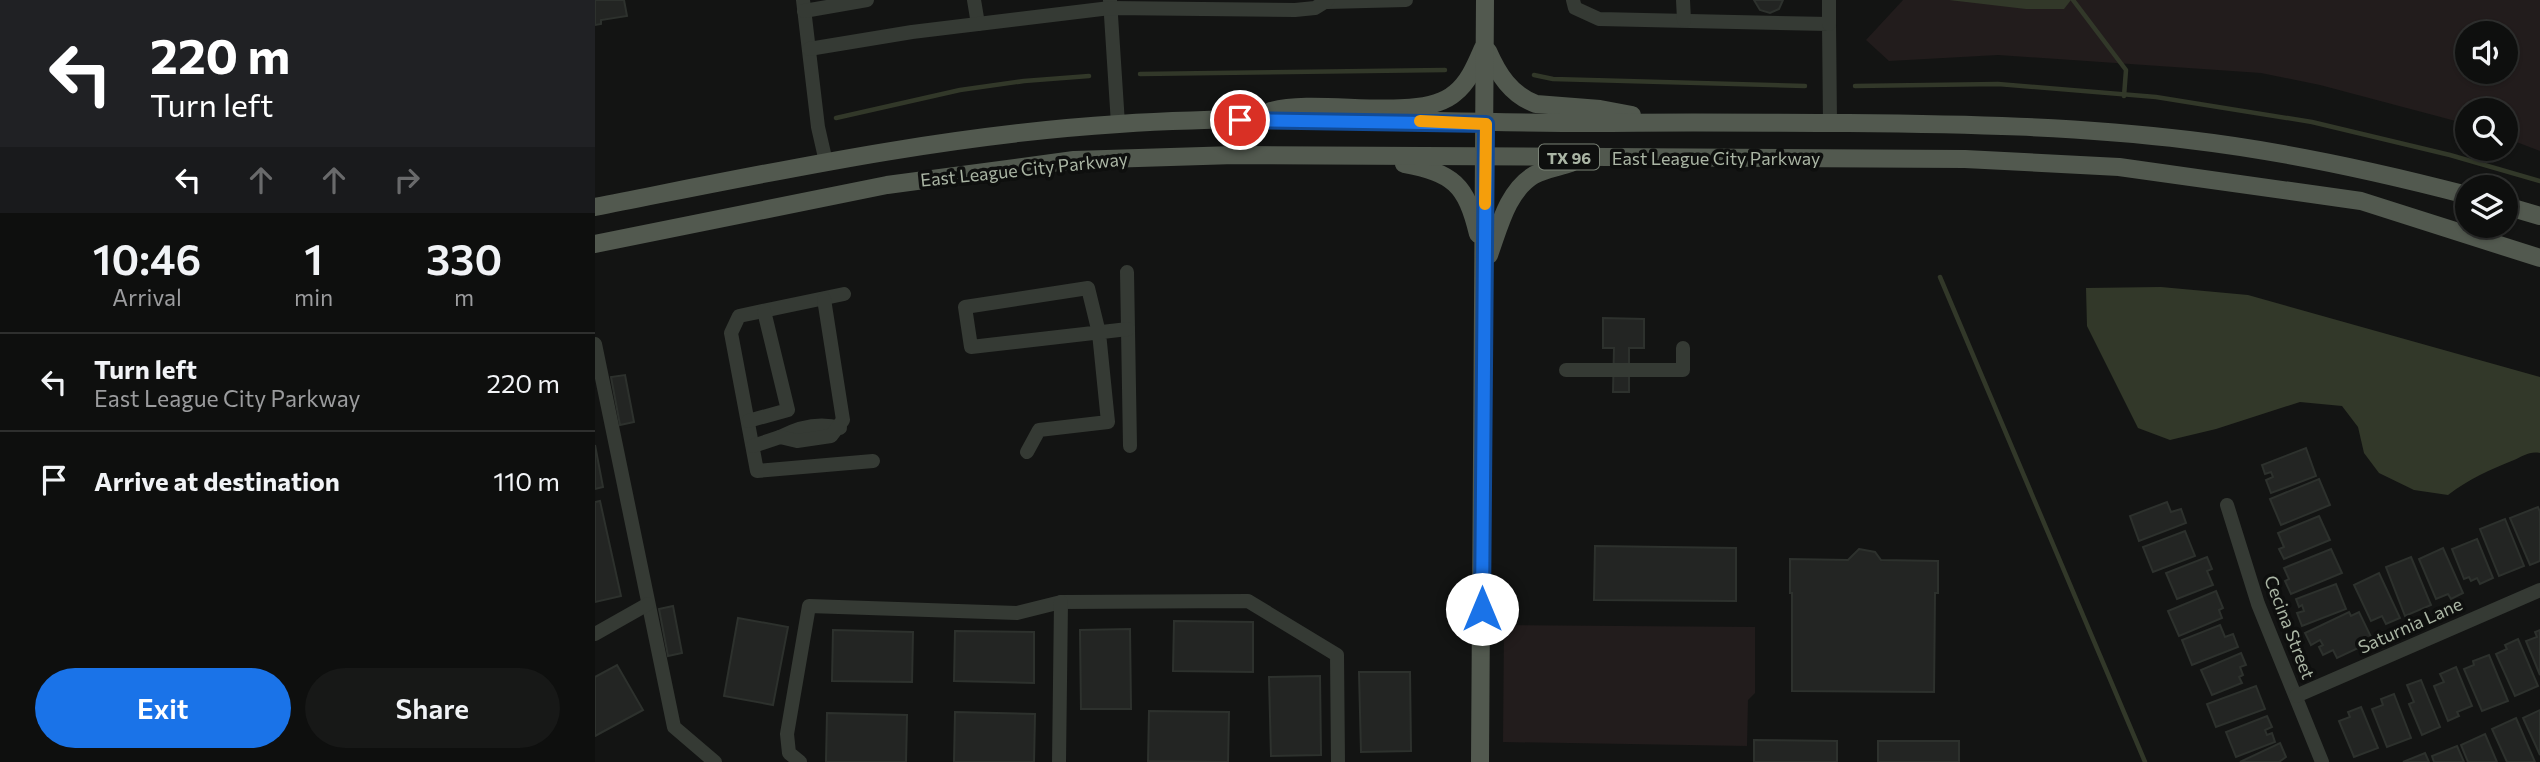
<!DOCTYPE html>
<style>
:root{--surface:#0e0f0e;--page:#171817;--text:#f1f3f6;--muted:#9b9c9e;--line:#2e2f2e;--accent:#1a73e8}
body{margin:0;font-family:Commissioner,sans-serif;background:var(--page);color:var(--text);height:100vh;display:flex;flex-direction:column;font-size:26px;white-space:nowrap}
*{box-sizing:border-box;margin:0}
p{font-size:23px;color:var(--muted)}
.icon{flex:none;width:38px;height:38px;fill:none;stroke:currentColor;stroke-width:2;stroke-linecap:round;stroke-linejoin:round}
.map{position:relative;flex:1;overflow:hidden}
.sheet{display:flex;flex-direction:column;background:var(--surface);width:595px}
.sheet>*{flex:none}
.guide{background:#202124;color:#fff;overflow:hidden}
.fabs{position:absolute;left:1860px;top:21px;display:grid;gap:14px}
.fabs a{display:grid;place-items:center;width:63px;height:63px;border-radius:50%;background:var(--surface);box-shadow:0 2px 5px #0004,0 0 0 2px var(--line);font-size:35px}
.pin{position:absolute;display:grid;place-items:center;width:60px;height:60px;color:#fff;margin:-30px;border:4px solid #fff;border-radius:50%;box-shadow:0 2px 7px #0007}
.me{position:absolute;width:77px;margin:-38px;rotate:0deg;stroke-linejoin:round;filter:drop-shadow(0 0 5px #0008)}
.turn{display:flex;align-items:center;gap:24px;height:147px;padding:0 35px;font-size:32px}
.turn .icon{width:91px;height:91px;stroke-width:2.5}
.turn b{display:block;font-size:49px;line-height:60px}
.lanes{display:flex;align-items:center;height:66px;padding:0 35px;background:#0003;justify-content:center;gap:35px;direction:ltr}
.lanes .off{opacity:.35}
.eta{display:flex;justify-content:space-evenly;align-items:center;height:119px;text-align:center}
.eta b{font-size:42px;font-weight:600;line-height:49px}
.cta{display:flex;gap:14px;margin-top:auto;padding:14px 35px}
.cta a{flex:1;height:80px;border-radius:42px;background:var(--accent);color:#fff;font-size:28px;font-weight:600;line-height:80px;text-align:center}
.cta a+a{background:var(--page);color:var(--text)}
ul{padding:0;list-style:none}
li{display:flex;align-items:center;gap:21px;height:98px;padding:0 35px;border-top:2px solid var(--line)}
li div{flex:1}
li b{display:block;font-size:26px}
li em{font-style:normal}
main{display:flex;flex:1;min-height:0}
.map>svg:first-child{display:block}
.green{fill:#221c1c;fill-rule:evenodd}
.water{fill:#323829}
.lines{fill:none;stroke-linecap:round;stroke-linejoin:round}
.stream{stroke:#323829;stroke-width:4.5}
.building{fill:#232523;stroke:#2d312d;stroke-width:2}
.minor{stroke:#353a34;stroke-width:14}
.major{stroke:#52594f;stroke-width:18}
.route-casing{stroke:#114b97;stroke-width:18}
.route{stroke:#1a73e8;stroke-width:12}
.slow{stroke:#f59e0b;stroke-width:12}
.labels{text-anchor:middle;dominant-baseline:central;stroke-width:7;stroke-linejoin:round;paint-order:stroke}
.shield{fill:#0e0f0e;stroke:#7b8377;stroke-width:2}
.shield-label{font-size:16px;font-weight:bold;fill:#aab5a4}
.street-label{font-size:18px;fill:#aab5a4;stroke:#0e0f0e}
</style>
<main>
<section class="sheet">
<div class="guide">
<div class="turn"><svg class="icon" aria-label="left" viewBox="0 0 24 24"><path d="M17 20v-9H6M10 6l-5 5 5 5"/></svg><div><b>220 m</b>Turn left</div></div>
<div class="lanes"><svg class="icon" aria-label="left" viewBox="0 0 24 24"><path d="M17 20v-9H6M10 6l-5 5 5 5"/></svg><svg class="icon off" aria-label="ahead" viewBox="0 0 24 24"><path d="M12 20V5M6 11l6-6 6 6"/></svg><svg class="icon off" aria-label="ahead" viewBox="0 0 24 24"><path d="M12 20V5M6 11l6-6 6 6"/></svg><svg class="icon off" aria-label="right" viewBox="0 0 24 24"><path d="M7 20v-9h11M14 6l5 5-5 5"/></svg></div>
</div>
<div class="eta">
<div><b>10:46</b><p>Arrival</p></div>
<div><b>1</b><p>min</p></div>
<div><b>330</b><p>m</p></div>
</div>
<ul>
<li><svg class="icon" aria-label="left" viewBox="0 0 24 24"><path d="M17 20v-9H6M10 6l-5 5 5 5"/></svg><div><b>Turn left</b><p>East League City Parkway</p></div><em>220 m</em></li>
<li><svg class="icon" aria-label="arrive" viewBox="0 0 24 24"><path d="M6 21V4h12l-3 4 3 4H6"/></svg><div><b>Arrive at destination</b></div><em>110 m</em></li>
</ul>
<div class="cta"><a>Exit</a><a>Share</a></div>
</section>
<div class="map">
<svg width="1945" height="762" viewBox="0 0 1945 762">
<rect width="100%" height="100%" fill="#131413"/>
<g class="green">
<path d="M1308,0H1945V151L1911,138V110H1872V124L1725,85L1666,73L1403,55L1294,61L1271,40ZM1872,33H1911V72H1872Z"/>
<polygon points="909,625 1160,627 1160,693 1153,700 1152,746 908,742"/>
</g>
<g class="water">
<polygon points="1354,0 1476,0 1469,9 1431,9"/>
<path d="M1566,287L1653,295L1945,377V453C1934,451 1929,456 1919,460C1894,470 1874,479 1853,495L1819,490L1784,473L1769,453L1763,427L1747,406L1705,402L1621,429L1575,440L1543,428L1492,326L1491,288Z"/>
</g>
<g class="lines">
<g class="stream">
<polyline points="1478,0 1531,70 1529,96"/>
<polyline points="545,74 850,70"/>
<polyline points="939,75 958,79 1210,86"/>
<polyline points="1260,86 1403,84 1561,97 1717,122 1855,155 1945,181"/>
<polyline points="241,118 365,90 429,81 494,76"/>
<polyline points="1345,277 1550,762"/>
</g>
</g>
<g class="building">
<polygon points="0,0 29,0 32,16 6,20 6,24 0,25"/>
<polygon points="1159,0 1188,0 1184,9 1175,13 1165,10"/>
<polygon points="1008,318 1049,319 1049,348 1034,348 1034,392 1018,392 1019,348 1008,348"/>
<polygon points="30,375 39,422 25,425 16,377"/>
<polygon points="0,445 8,487 0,489"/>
<polygon points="1711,448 1721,476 1676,493 1671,480 1678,477 1676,472 1670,474 1667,465"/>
<polygon points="1724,479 1735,505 1686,525 1675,499"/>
<polygon points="5,501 26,596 0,602 0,502"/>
<polygon points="1572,502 1576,512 1586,509 1591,523 1544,541 1535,516"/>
<polygon points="1943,507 1945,512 1945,561 1935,565 1915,518"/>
<polygon points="1724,516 1735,540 1689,559 1684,549 1689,547 1683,533"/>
<polygon points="1910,519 1929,566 1904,576 1885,529"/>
<polygon points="1590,531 1600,556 1558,572 1548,547"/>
<polygon points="1882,539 1898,578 1885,584 1882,578 1876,581 1874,577 1869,579 1857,549"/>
<polygon points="1000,546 1141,548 1141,601 999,600"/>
<polygon points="1848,548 1868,593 1856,599 1853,594 1841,599 1824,559"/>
<polygon points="1264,549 1280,552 1286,560 1343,561 1343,593 1340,593 1339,692 1197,691 1197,593 1195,593 1195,559 1253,560"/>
<polygon points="1736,549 1747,573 1696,594 1690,581 1694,579 1689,568"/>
<polygon points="1612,557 1617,569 1612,571 1618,585 1582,599 1571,573"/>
<polygon points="1816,557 1836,605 1810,616 1791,567"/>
<polygon points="1784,573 1805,618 1791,624 1787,616 1776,621 1759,585"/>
<polygon points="1741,584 1751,609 1707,626 1702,613 1709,611 1707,605 1704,607 1701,599"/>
<polygon points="1621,591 1628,608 1624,610 1627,618 1584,636 1573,611"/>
<polygon points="78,606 87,653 73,656 64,609"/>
<polygon points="1754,612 1756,616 1764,612 1778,641 1742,658 1738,650 1728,655 1724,647 1728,645 1725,640 1716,645 1710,633"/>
<polygon points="143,618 193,627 178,705 129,696"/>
<polygon points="579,621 658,622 658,672 578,671"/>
<polygon points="1625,625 1630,637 1638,634 1643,647 1597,665 1587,640"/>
<polygon points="535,629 536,709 486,709 485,630"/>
<polygon points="238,630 318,632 317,682 237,681"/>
<polygon points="1945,630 1945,675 1931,641 1942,637 1940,632"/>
<polygon points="360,631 439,632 439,683 359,681"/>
<polygon points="1923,639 1943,686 1920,696 1901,654 1912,649 1910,645"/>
<polygon points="1646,653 1651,665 1645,667 1648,675 1644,677 1647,683 1617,695 1606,670"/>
<polygon points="1894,655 1913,701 1887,711 1869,669 1879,665 1878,661"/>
<polygon points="22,665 48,710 0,736 0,677"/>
<polygon points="1861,667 1877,706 1862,712 1864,716 1853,721 1839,686 1849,682 1845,674"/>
<polygon points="764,672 815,672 816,751 766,752"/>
<polygon points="725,676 726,755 676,756 674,677"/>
<polygon points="1826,680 1845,727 1827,735 1814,704 1819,702 1812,685"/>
<polygon points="1661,686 1670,709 1621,727 1612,704"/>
<polygon points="1799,694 1816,738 1792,747 1777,709 1788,705 1786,699"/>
<polygon points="1766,707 1783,748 1759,757 1744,721 1755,717 1753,712"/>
<polygon points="1945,710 1945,755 1928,718"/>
<polygon points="554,711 634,712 633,762 553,761"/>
<polygon points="360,712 440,714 439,762 359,762"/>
<polygon points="232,713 312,715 311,762 231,762"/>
<polygon points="1672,716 1677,727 1670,730 1672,735 1677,733 1680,742 1641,757 1631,732"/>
<polygon points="1921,718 1940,762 1912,762 1897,729"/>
<polygon points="1890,734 1902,762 1873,762 1866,745"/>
<polygon points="1159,740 1242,741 1242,762 1159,762"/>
<rect x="1283" y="741" width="81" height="21"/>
<polygon points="1685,743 1691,757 1684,762 1645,762"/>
<polygon points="1862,746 1869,762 1839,762 1837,756"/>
<polygon points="1830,753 1834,762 1808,762"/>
</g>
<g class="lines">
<g class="minor">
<polyline points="208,0 223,127 231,162"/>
<polyline points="379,0 383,24"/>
<polyline points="515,0 523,124"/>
<polyline points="978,0 980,8 1004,19 1234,24 1235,123"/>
<polyline points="1088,0 1089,20"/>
<polyline points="732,2 811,0"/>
<polyline points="209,11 272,0"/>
<polyline points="1234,24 1234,0"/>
<polyline points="214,49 317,32 515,8 700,10 720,8 733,0"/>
<polyline points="532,272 535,446"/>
<polyline points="249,294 144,316 136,333 162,471 278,461"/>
<polyline points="0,344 79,727 120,762"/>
<polyline points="971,370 1088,370 1088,348"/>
<polyline points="153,421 193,410 169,311"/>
<path d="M185,437C204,427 224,422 245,428"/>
<polyline points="158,446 185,437 202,441 236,436 248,420 229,299"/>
<polyline points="432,452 444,430 513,422 504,333 493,288 370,307 376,347 533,329"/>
<polyline points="1632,505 1663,604 1727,762"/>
<polyline points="0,634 53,604"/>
<polyline points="1701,696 1945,590"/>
<polyline points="205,762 194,753 192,734 214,606 422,613 466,602 653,601 742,655 743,762"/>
<polyline points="464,762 466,602"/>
</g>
<g class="major">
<path d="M893,51C903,74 916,95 941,104L1005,109L1037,115"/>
<path d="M676,111C724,97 825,124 860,93C874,82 881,64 888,48"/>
<path d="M809,164C858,173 871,184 883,234"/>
<polyline points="1911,206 1945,216"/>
<path d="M0,207C173,173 347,135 524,124C687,113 852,124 1016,123C1095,122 1174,123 1253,123C1367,124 1481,126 1594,140C1688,151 1780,171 1872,195"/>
<polyline points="0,244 292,185 479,160 640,155 1370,159 1524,167 1766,201 1945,258"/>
<path d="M894,255C904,228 912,191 939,175C950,169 964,167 976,163"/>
<polyline points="885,762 890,0"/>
</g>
</g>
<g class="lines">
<defs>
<polyline id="route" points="645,120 891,124 887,609"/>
</defs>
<use href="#route" class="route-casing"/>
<use href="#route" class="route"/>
<polyline class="slow" points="825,121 891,124 890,204"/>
</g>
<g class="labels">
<rect class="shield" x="944" y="144.5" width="60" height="25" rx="5"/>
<g class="shield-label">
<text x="974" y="157">TX 96</text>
</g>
<g class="street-label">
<text x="1121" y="158">East League City Parkway</text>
<text transform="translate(429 169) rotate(-6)">East League City Parkway</text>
<text transform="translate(1815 625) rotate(-24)">Saturnia Lane</text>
<text transform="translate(1695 627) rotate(69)">Cecina Street</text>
</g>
</g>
</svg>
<div class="fabs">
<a><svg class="icon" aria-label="sound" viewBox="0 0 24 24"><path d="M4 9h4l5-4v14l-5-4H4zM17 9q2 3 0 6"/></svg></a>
<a><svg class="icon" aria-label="search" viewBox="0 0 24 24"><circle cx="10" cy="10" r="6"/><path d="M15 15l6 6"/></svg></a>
<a><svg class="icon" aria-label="layers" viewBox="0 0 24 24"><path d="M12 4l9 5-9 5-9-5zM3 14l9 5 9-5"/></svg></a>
</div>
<div class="pin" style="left:645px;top:120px;background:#d93025"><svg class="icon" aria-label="arrive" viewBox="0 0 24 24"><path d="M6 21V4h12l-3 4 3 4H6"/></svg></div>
<svg class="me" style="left:887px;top:609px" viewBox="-20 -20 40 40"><circle r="19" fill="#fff"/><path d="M0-13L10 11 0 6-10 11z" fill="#1a73e8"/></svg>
</div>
</main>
